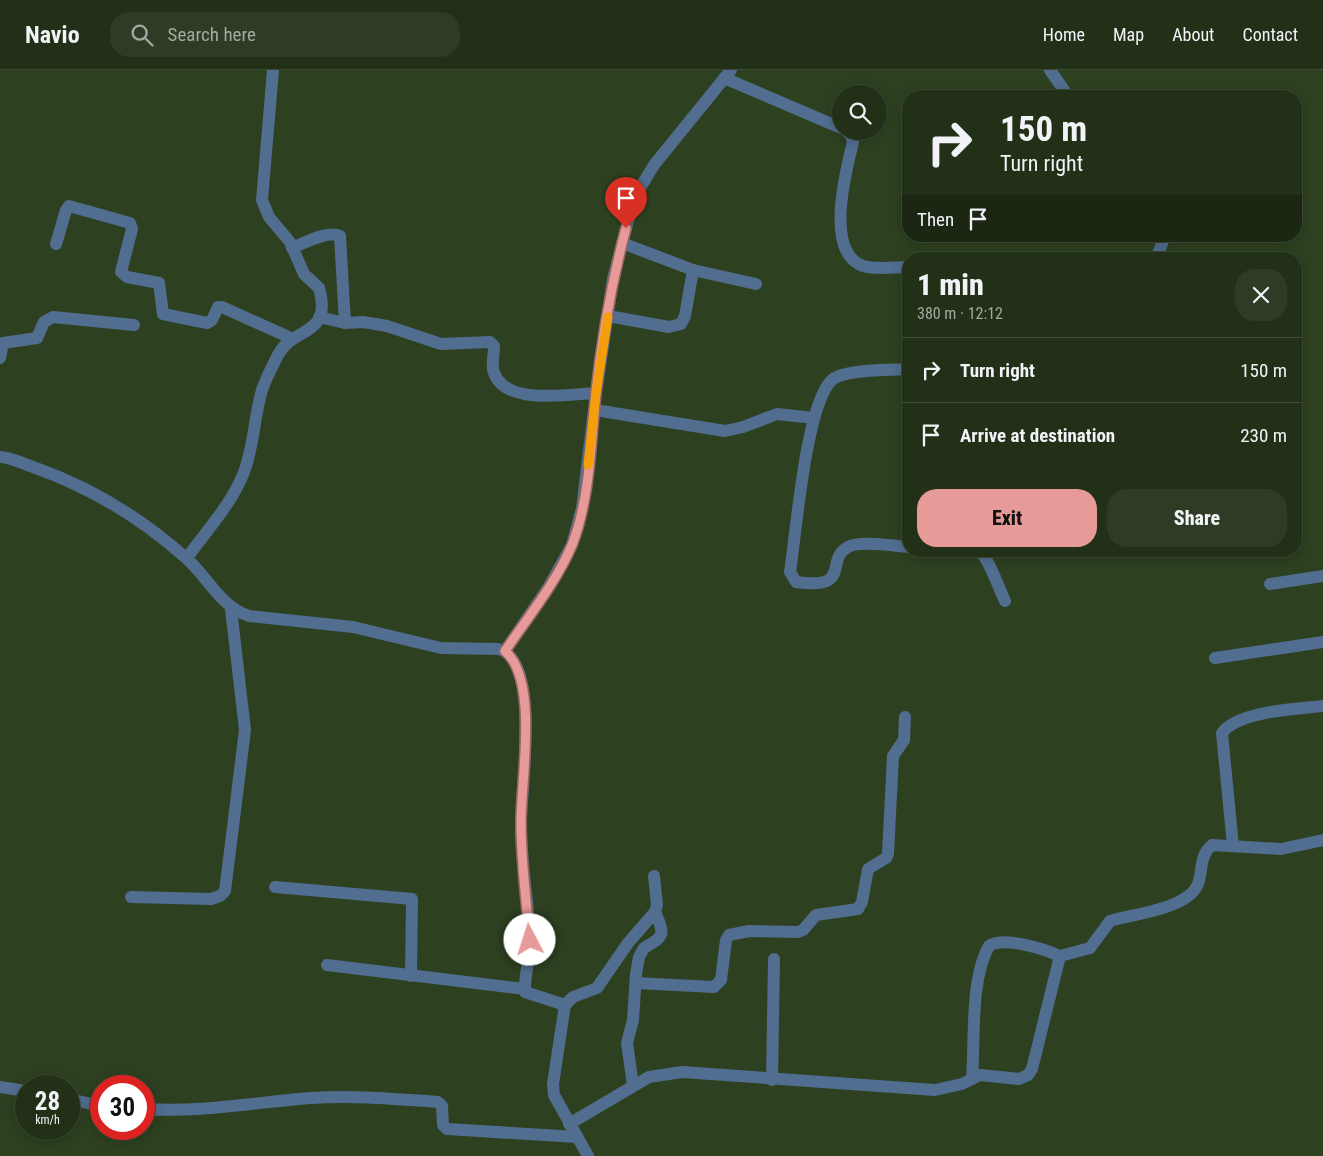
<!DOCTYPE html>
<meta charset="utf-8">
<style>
:root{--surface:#223018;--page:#2e3c25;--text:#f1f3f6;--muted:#a2a9a2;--line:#3f4b37;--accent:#e69b98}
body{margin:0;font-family:"Roboto Condensed",sans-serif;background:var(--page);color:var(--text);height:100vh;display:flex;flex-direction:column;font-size:19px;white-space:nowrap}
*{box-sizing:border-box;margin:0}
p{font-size:16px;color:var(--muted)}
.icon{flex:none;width:28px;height:28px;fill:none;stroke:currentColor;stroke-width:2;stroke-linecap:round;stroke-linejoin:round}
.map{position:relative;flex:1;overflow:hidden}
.details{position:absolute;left:902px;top:182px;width:400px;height:305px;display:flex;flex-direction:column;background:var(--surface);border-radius:20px;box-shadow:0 2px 12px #0003,0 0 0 1px var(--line)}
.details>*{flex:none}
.guide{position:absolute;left:902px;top:20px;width:400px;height:152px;border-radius:20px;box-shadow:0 2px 12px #0003,0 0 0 1px var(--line);background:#223018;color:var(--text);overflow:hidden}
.fabs{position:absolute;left:832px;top:15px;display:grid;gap:10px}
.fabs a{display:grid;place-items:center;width:55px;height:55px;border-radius:50%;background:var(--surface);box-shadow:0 2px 12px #0003,0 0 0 1px var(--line);font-size:25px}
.speed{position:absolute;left:15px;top:1005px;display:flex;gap:10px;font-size:25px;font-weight:700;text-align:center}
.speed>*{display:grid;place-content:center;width:65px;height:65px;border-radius:50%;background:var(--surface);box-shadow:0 2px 12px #0003,0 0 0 1px var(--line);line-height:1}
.speed small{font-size:12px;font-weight:400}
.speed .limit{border:8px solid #d22;background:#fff;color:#111}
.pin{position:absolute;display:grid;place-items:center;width:42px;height:42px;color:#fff;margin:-51px -21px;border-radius:50% 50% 50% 0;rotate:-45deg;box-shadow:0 0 5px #0007}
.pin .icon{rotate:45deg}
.me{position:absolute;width:55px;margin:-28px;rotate:355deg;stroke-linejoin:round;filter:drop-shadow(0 0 4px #0008)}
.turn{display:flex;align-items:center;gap:18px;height:105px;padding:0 15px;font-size:22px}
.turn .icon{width:65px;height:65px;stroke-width:2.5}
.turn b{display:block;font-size:35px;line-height:42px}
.then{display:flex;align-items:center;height:48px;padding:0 15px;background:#0003;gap:10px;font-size:19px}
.round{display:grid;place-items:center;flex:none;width:52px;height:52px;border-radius:20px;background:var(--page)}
.head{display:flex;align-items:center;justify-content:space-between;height:85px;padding:0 15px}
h1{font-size:30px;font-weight:800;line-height:38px}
.primary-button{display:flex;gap:10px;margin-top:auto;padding:10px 15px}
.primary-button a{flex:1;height:58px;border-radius:20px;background:var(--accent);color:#111;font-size:20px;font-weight:800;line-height:58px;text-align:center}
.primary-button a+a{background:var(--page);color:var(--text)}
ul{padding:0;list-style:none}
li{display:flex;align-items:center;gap:15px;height:65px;padding:0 15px;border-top:1px solid var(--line)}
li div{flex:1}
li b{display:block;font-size:19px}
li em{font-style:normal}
header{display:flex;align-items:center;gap:30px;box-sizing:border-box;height:70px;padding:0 25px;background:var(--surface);border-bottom:1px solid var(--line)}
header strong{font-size:24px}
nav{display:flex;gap:28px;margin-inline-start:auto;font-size:18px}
.search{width:350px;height:45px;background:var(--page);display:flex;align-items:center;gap:12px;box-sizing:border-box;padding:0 18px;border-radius:20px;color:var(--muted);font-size:19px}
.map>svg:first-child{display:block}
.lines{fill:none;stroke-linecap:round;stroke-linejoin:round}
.minor{stroke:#516d8f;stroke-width:12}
.tertiary{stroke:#516d8f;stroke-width:12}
.route-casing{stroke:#966563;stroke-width:12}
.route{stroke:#e69b98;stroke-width:9}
.slow{stroke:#f59e0b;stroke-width:9}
</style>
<header>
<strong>Navio</strong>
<div class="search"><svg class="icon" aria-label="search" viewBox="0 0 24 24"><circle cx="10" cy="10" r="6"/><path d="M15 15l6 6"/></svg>Search here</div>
<nav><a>Home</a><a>Map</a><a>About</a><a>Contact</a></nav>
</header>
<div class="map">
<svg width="1323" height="1086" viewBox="0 0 1323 1086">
<rect width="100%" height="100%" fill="#2d4020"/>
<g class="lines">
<g class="minor">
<polyline points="1050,0 1068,26"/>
<polyline points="724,8 841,58"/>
<path d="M846,61L851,65L853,72C846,101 824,182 863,196C876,200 895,197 909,197"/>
<polyline points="622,173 693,200 756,214"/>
<polyline points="56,174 66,140 69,136 130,153 132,159 121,202 127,207 159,213 163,244 207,253 212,250 218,237 222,237 293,269"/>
<path d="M292,178C305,173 327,160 340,166L345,253"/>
<polyline points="1156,189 1165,166"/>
<polyline points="608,246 669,257 681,254 685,246 693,200"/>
<path d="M319,247L345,253L363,252L387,256L441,274L490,272L494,276C494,284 492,292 493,299C501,337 568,324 596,323"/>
<polyline points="0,288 3,273 37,268 44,252 53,247 134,255"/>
<path d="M909,299C891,300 846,299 833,309C806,331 796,464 790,502L796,512C853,520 824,490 848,477C860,470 893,476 909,477"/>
<polyline points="595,340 725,361 743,357 777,344 814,348"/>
<path d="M0,387C11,387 23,394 33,397C90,417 140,447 186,488C208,507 219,536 249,546L353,557L441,578L498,579C541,588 521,718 521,751C520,792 529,832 530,873C530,889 524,906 525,922L565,935L553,1014L554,1025L588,1086"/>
<path d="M979,481C988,486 999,519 1005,531"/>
<path d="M187,488C206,461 232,434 244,402C254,376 254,347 262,320C266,308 272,297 278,285C293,256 333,267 319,218L304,204L290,172L269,147L262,130L273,0"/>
<polyline points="1270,514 1323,506"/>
<polyline points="505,581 548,518 572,475 582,438 596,323 613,209 634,128 654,95 731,0"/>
<polyline points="1215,588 1323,572"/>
<path d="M1233,776L1222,663C1238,641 1297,639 1323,636"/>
<polyline points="275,817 412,829 411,906"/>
<polyline points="131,827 211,829 220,826 225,821 245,660 231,539"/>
<polyline points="327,895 525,919"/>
<polyline points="636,913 714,917 721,910 726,870 729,865 749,861 798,862 803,860 816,845 858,839 862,832 868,799 886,788 888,784 893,686 904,670 905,647"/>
<polyline points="565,935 573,927 597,918 628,873 655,842 657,835 654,806"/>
<path d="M972,1008C975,969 970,910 989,876C1004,866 1044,879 1060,886"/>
<polyline points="772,1010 774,889"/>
<path d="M633,1015L627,973L633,950L636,904L639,887L644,878C665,866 665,865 655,842"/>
<polyline points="0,1017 26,1021"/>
<polyline points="69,1029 101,1036"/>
<path d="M144,1039C202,1043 255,1032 312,1028C354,1025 396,1029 438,1032L442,1036L443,1055L447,1059L577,1067"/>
</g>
<path class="tertiary" d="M569,1054L649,1007L682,1002L935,1020L962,1014L980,1005L1019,1009L1028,1005L1032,999L1060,886L1090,878L1110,851C1133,844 1188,839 1198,814C1203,800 1199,786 1212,775L1281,779L1323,770"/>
</g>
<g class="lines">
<defs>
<path id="route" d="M530,870C526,831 521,791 521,752C521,709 539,610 505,581C528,547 556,513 572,475C590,430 591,370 596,322C602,267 612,211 626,158"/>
</defs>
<use href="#route" class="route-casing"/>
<use href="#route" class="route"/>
<polyline class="slow" points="588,395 596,323 608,247"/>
</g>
</svg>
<div class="fabs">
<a><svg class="icon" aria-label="search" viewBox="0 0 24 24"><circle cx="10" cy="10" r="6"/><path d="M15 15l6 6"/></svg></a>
</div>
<div class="speed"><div>28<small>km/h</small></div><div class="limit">30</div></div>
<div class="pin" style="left:626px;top:158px;background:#d93025"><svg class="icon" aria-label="arrive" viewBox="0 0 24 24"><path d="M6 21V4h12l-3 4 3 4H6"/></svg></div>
<svg class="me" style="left:530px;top:870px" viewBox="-20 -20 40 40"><circle r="19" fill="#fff"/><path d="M0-13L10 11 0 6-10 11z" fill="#e69b98"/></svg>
<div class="guide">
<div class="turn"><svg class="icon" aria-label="right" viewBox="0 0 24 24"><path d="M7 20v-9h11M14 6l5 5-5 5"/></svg><div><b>150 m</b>Turn right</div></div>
<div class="then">Then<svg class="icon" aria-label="arrive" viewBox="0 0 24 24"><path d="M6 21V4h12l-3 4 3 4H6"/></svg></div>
</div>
<section class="details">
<div class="head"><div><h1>1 min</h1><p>380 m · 12:12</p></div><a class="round"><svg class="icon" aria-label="close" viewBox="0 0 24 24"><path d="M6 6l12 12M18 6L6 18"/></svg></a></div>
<ul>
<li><svg class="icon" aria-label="right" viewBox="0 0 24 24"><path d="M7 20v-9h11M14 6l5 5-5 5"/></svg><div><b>Turn right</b></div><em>150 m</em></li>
<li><svg class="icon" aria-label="arrive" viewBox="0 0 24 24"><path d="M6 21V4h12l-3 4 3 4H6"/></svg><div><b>Arrive at destination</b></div><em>230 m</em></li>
</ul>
<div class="primary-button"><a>Exit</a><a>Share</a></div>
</section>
</div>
